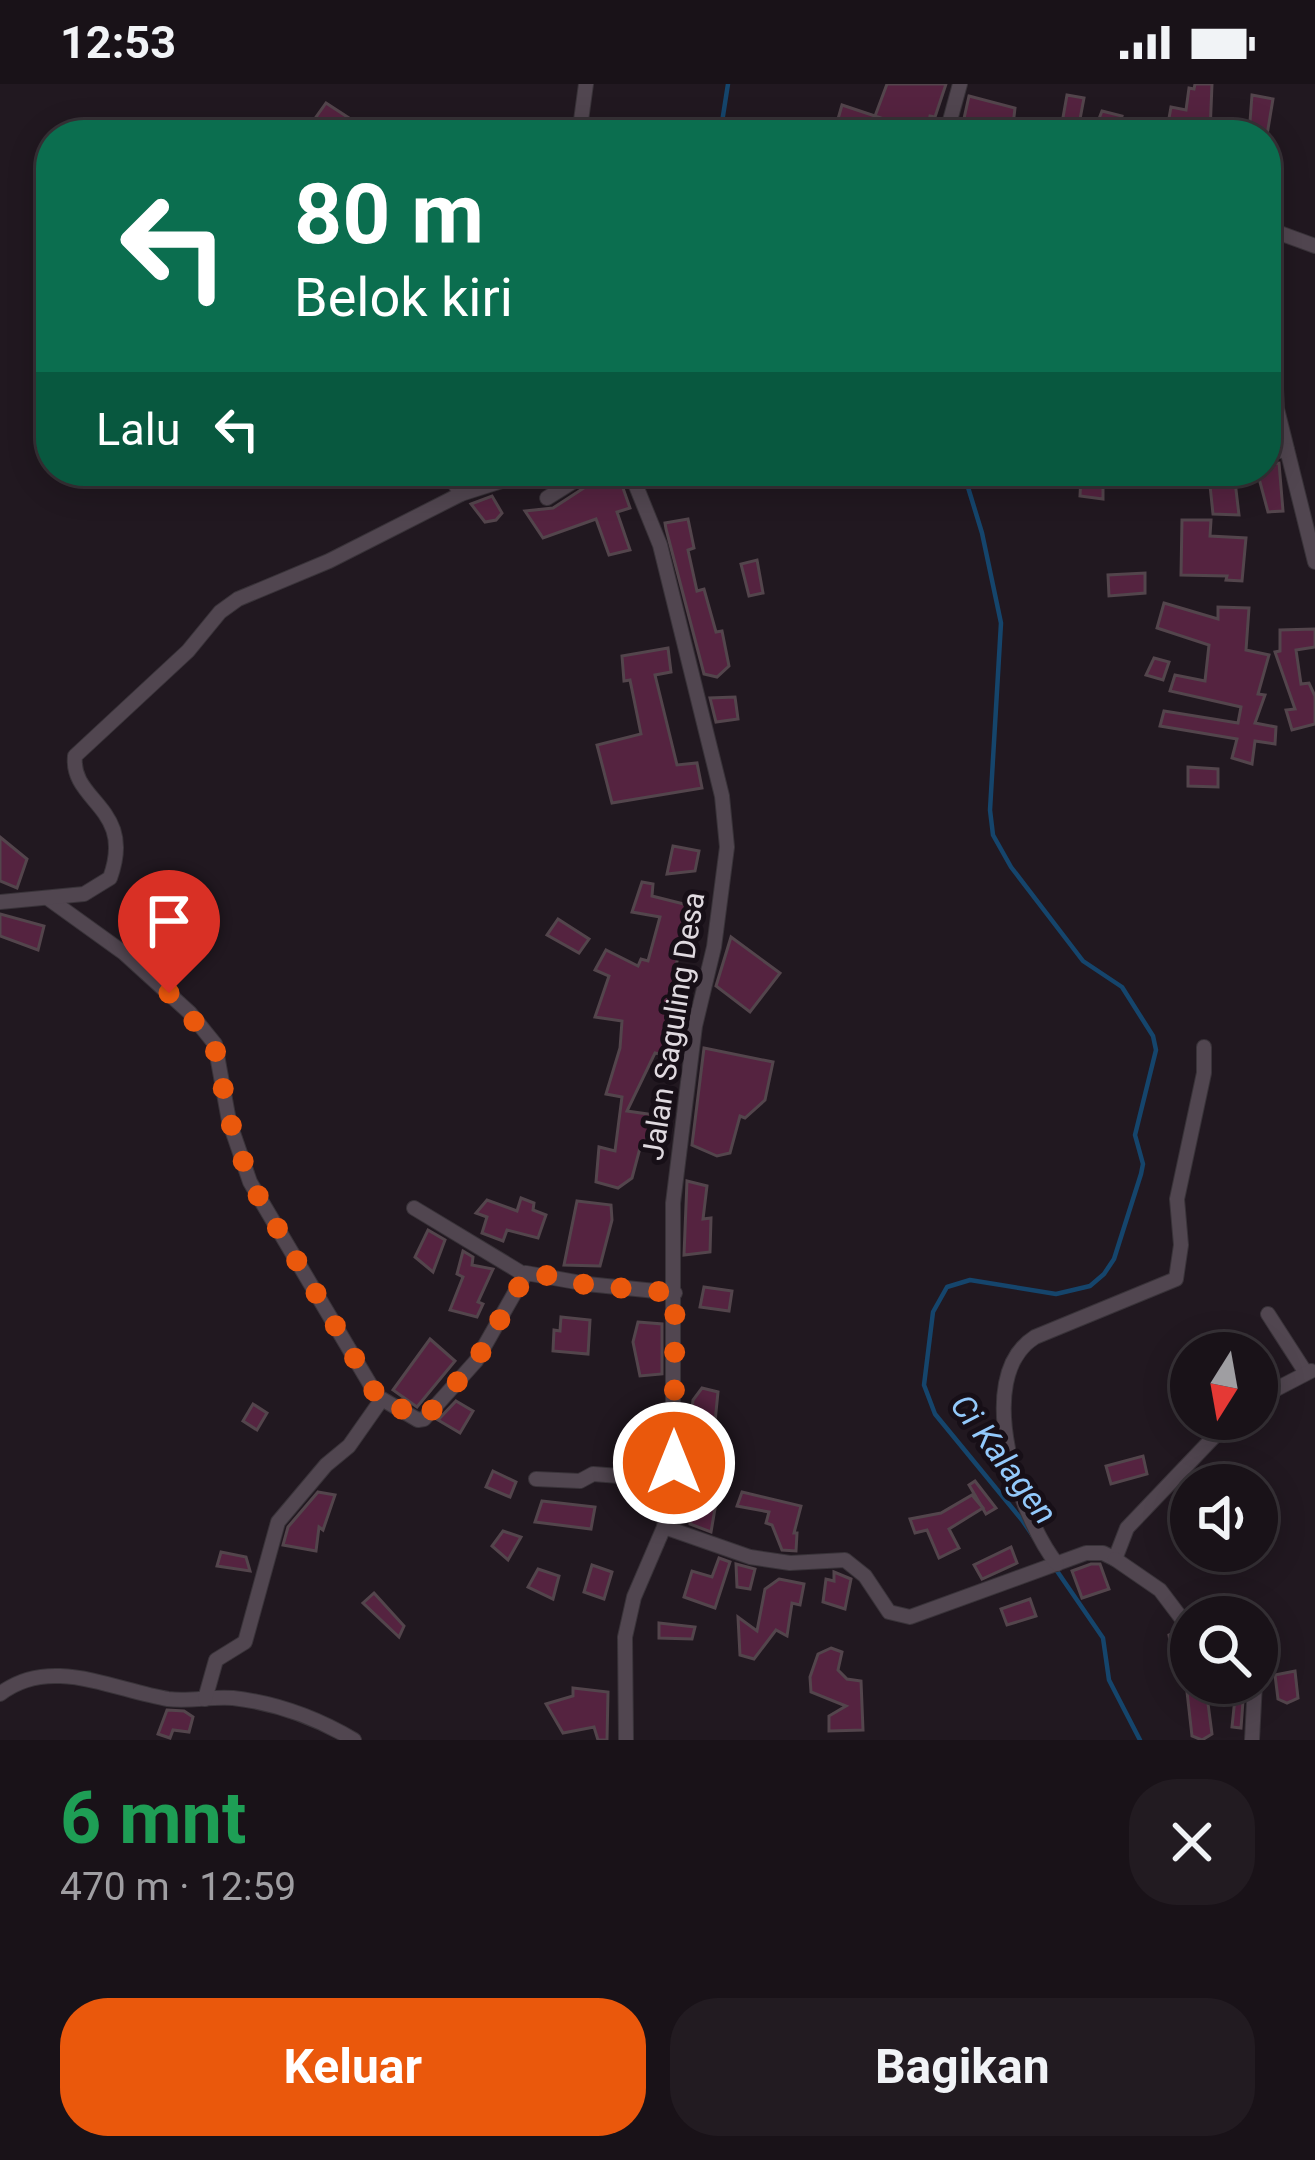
<!DOCTYPE html>
<html lang="id">
<meta charset="utf-8">
<style>
:root{--surface:#191218;--page:#221b21;--text:#f1f3f6;--muted:#9f9ea2;--line:#373237;--accent:#ea580c}
body{margin:0;font-family:Roboto,sans-serif;background:var(--page);color:var(--text);height:100vh;display:flex;flex-direction:column;font-size:45px;white-space:nowrap}
*{box-sizing:border-box;margin:0}
p{font-size:39px;color:var(--muted)}
.icon{flex:none;width:66px;height:66px;fill:none;stroke:currentColor;stroke-width:2;stroke-linecap:round;stroke-linejoin:round}
.map{position:relative;height:1656px;overflow:hidden}
.drawer{display:flex;flex-direction:column;background:var(--surface);flex:1}
.drawer>*{flex:none}
.top-card{position:absolute;left:36px;top:36px;width:1245px;height:366px;border-radius:48px;box-shadow:0 6px 30px #0003,0 0 0 3px var(--line);background:#0b6e4f;color:#fff;overflow:hidden}
.needle{width:78px;rotate:191deg}
.controls{position:absolute;left:1170px;top:1248px;display:grid;gap:24px}
.controls a{display:grid;place-items:center;width:108px;height:108px;border-radius:50%;background:var(--surface);box-shadow:0 6px 30px #0003,0 0 0 3px var(--line);font-size:60px}
.pin{position:absolute;display:grid;place-items:center;width:102px;height:102px;color:#fff;margin:-123px -51px;border-radius:50% 50% 50% 0;rotate:-45deg;box-shadow:0 0 12px #0007}
.pin .icon{rotate:45deg}
.me{position:absolute;width:132px;margin:-66px;rotate:0deg;stroke-linejoin:round;filter:drop-shadow(0 0 9px #0008)}
.turn{display:flex;align-items:center;gap:42px;height:252px;padding:0 60px;font-size:54px}
.turn .icon{width:156px;height:156px;stroke-width:2.5}
.turn b{display:block;font-size:84px;line-height:102px}
.then{display:flex;align-items:center;height:114px;padding:0 60px;background:#0003;gap:24px;font-size:45px}
.round{display:grid;place-items:center;flex:none;width:126px;height:126px;border-radius:48px;background:var(--page)}
.overview{display:flex;align-items:center;justify-content:space-between;height:204px;padding:0 60px}
h1{font-size:72px;font-weight:700;line-height:90px;color:#1e9e55}
.cta{display:flex;gap:24px;margin-top:auto;padding:24px 60px}
.cta a{flex:1;height:138px;border-radius:48px;background:var(--accent);color:#fff;font-size:48px;font-weight:700;line-height:138px;text-align:center}
.cta a+a{background:var(--page);color:var(--text)}
.status{display:flex;justify-content:space-between;align-items:center;height:84px;padding:0 60px;background:var(--surface);direction:ltr}
.status svg{height:33px;fill:currentColor}
.map>svg:first-child{display:block}
.lines{fill:none;stroke-linecap:round;stroke-linejoin:round}
.stream{stroke:#15456c;stroke-width:4.5}
.building{fill:#552340;stroke:#53454c;stroke-width:3}
.minor-casing{stroke:#393339;stroke-width:16}
.minor{stroke:#514650;stroke-width:14}
.route{stroke:#ea580c;stroke-width:21;stroke-dasharray:0 37.8}
.labels{text-anchor:middle;dominant-baseline:central;stroke-width:10;stroke-linejoin:round;paint-order:stroke}
.street-label{font-size:30px;fill:#dfd9df;stroke:#170f17}
.water-label{font-size:33px;font-style:italic;fill:#93c9fb;stroke:#170f17}
</style>
<div class="status"><b>12:53</b><svg viewBox="0 0 49 12"><path d="M0 12V9h3v3zM5 12V6h3v6zM10 12V3h3v9zM15 12V0h3v12zM26 1h20v11H26zM47 4h2v5h-2z"/></svg></div>
<div class="map">
<svg width="1315" height="1656" viewBox="0 0 1315 1656">
<rect width="100%" height="100%" fill="#211820"/>
<g class="lines">
<g class="stream">
<polyline points="720,51 728,0"/>
<polyline points="963,387 982,449 1001,539 990,726 993,751 1011,783 1083,877 1122,903 1153,952 1156,966 1135,1051 1143,1080 1141,1090 1114,1175 1104,1190 1090,1202 1056,1210 970,1196 947,1203 933,1228 924,1301 935,1330 1022,1436 1103,1554 1109,1596 1140,1656"/>
</g>
</g>
<g class="building">
<polygon points="887,0 946,0 935,33 930,32 926,51 902,51 904,42 875,32"/>
<polygon points="1195,0 1212,0 1210,49 1166,51 1171,23 1186,26 1189,4 1194,5"/>
<polygon points="1067,11 1084,14 1077,51 1039,51 1042,36 1062,39"/>
<polygon points="1252,11 1273,15 1267,51 1249,51"/>
<polygon points="969,12 1015,24 1013,41 1001,39 998,51 961,48"/>
<polygon points="326,19 349,34 336,46 316,33"/>
<polygon points="842,21 875,32 868,51 836,42"/>
<polygon points="1102,27 1122,32 1118,46 1095,45"/>
<polygon points="1279,379 1283,427 1268,428 1257,387 1266,387 1266,380"/>
<polygon points="610,387 617,387 630,424 617,428 630,466 609,471 596,435 543,454 525,427 553,424"/>
<polygon points="1116,387 1154,387 1153,399 1115,394"/>
<polygon points="1234,389 1239,431 1213,430 1209,392"/>
<polygon points="1081,392 1103,394 1103,415 1080,412"/>
<polygon points="492,412 502,429 496,436 485,438 471,420"/>
<polygon points="688,435 694,464 688,466 697,507 704,505 716,548 722,547 729,582 717,593 704,590 666,445 665,439"/>
<polygon points="1182,436 1211,436 1210,452 1246,454 1242,497 1226,496 1227,492 1181,491"/>
<polygon points="757,476 763,509 749,512 741,480"/>
<polygon points="1145,489 1145,509 1109,512 1108,491"/>
<polygon points="1164,519 1218,535 1218,523 1249,524 1246,566 1269,571 1258,610 1265,611 1255,639 1276,643 1275,660 1255,657 1252,680 1232,674 1237,655 1160,642 1164,627 1238,639 1241,623 1170,607 1175,591 1205,597 1209,561 1157,544"/>
<polygon points="1315,545 1315,563 1296,566 1301,600 1309,599 1315,612 1315,640 1292,646 1286,626 1295,625 1275,568 1280,567 1280,546"/>
<polygon points="668,564 671,588 655,591 677,681 697,679 702,704 612,719 597,661 641,650 630,596 624,597 622,572"/>
<polygon points="1154,574 1169,578 1163,596 1146,591"/>
<polygon points="735,613 738,635 716,638 710,614"/>
<polygon points="1188,683 1218,685 1218,703 1188,702"/>
<polygon points="0,753 27,775 17,804 0,797"/>
<polygon points="673,762 699,767 695,787 667,790"/>
<polygon points="642,798 653,800 652,812 700,824 692,845 685,843 675,886 689,891 669,941 674,942 671,952 660,970 655,969 627,1027 655,1031 646,1065 640,1064 632,1094 618,1104 596,1098 599,1063 615,1067 622,1013 606,1010 620,964 622,937 595,933 609,892 595,886 606,866 638,882 641,875 648,877 660,833 632,828"/>
<polygon points="0,830 44,842 38,866 0,852"/>
<polygon points="558,835 589,855 579,869 547,851"/>
<polygon points="731,853 780,889 750,928 716,902"/>
<polygon points="704,964 773,978 765,1016 745,1034 740,1032 730,1069 717,1072 692,1061"/>
<polygon points="687,1097 707,1102 703,1135 711,1134 710,1168 684,1171"/>
<polygon points="521,1114 534,1119 533,1126 546,1131 538,1154 507,1146 503,1157 482,1149 487,1133 476,1129 487,1116 517,1127"/>
<polygon points="577,1117 611,1121 612,1136 600,1182 564,1181"/>
<polygon points="428,1146 445,1156 433,1188 415,1173"/>
<polygon points="463,1167 473,1173 472,1181 493,1185 478,1218 483,1220 477,1233 450,1226 463,1193 457,1190"/>
<polygon points="704,1203 732,1207 729,1227 700,1223"/>
<polygon points="561,1233 590,1236 588,1270 553,1267 554,1246 560,1247"/>
<polygon points="638,1238 662,1240 662,1290 640,1292 633,1258"/>
<polygon points="430,1255 455,1277 417,1323 393,1306"/>
<polygon points="702,1304 718,1308 714,1348 698,1358 691,1332 693,1316"/>
<polygon points="456,1317 473,1327 460,1349 438,1336"/>
<polygon points="253,1320 267,1329 257,1346 243,1337"/>
<polygon points="1143,1372 1147,1390 1111,1400 1106,1382"/>
<polygon points="696,1375 708,1376 707,1392 718,1407 711,1448 690,1440"/>
<polygon points="493,1387 516,1398 510,1413 486,1403"/>
<polygon points="975,1397 996,1424 986,1430 969,1401"/>
<polygon points="318,1408 335,1411 323,1446 319,1443 316,1467 283,1461 288,1443"/>
<polygon points="742,1408 801,1422 794,1449 797,1449 796,1467 782,1466 772,1441 766,1439 769,1428 737,1422"/>
<polygon points="972,1411 983,1424 949,1445 959,1464 939,1474 927,1446 915,1449 910,1435 941,1429"/>
<polygon points="542,1417 595,1423 591,1445 535,1438"/>
<polygon points="503,1447 521,1453 508,1476 492,1462"/>
<polygon points="1011,1463 1017,1479 982,1495 974,1481"/>
<polygon points="221,1468 246,1473 250,1487 217,1482"/>
<polygon points="719,1474 730,1478 715,1524 684,1513 692,1487 712,1493"/>
<polygon points="736,1480 755,1485 750,1505 737,1503"/>
<polygon points="1091,1480 1100,1480 1109,1505 1082,1514 1072,1487"/>
<polygon points="592,1481 612,1488 604,1515 584,1508"/>
<polygon points="538,1485 559,1492 553,1515 528,1503"/>
<polygon points="834,1488 851,1495 845,1525 823,1518 826,1495 834,1497"/>
<polygon points="779,1495 804,1500 800,1521 792,1519 787,1552 776,1546 754,1575 740,1571 738,1533 757,1547 765,1505"/>
<polygon points="374,1509 404,1542 399,1553 363,1519"/>
<polygon points="1030,1515 1036,1532 1007,1541 1001,1525"/>
<polygon points="659,1539 695,1543 692,1555 659,1554"/>
<polygon points="1178,1548 1191,1558 1191,1579 1174,1581 1169,1551"/>
<polygon points="831,1564 842,1568 838,1586 847,1595 861,1597 863,1646 829,1647 829,1632 846,1622 811,1608 810,1593 818,1570"/>
<polygon points="1295,1587 1298,1614 1287,1619 1278,1615 1275,1591"/>
<polygon points="1186,1599 1236,1599 1238,1606 1244,1603 1241,1644 1232,1643 1235,1614 1207,1612 1212,1650 1202,1656 1192,1652"/>
<polygon points="573,1604 608,1608 607,1656 598,1656 594,1643 563,1649 546,1620 573,1612"/>
<polygon points="167,1626 184,1627 193,1633 189,1648 173,1646 170,1654 158,1650"/>
</g>
<g class="lines">
<defs>
<g id="minor">
<polyline points="579,51 586,0"/>
<polyline points="946,51 960,0"/>
<polyline points="1266,144 1315,162"/>
<polyline points="1268,144 1277,325 1315,478"/>
<polyline points="1266,369 1287,366"/>
<polyline points="447,387 461,410"/>
<polyline points="547,414 590,387"/>
<polyline points="49,815 124,869 190,929 215,960 229,1037 250,1098 380,1317"/>
<path d="M0,818L84,810L110,794C136,723 70,718 75,672L188,567L220,528L238,515L329,477L461,410L533,387"/>
<polyline points="414,1124 525,1191"/>
<polyline points="1268,1230 1306,1289"/>
<polyline points="1257,1315 1311,1287"/>
<polyline points="536,1395 580,1397 593,1390 673,1396"/>
<polyline points="664,1443 750,1473 790,1479 845,1476 865,1492 889,1528 910,1533 1086,1469 1103,1469 1115,1475 1127,1444 1231,1335"/>
<polyline points="1115,1475 1160,1506 1191,1547"/>
<path d="M1057,1480C1021,1435 970,1294 1035,1253L1176,1195L1181,1161L1177,1115L1204,989V963"/>
<path d="M0,1610C50,1571 113,1606 168,1615C190,1618 211,1612 233,1614C276,1619 317,1634 354,1656"/>
<polyline points="205,1615 216,1576 245,1558 278,1438 326,1381 349,1362 382,1315 418,1336 424,1335 476,1277 526,1189 587,1200 675,1209"/>
<polyline points="626,1656 625,1553 634,1513 664,1443 673,1396 673,1119 695,942 714,863 727,763 722,712 660,461 630,387"/>
<polyline points="1252,1656 1255,1599"/>
</g>
</defs>
<use href="#minor" class="minor-casing"/>
<use href="#minor" class="minor"/>
</g>
<g class="lines">
<polyline class="route" points="169,909 214,960 230,1037 250,1098 380,1317 385,1314 418,1336 424,1335 476,1277 528,1187 587,1201 675,1209 674,1379"/>
</g>
<g class="labels">
<g class="street-label">
<text transform="translate(673 942) rotate(-81)">Jalan Saguling Desa</text>
</g>
<g class="water-label">
<text transform="translate(1004 1375) rotate(53)">Ci Kalagen</text>
</g>
</g>
</svg>
<div class="controls">
<a><svg class="needle" viewBox="-14 -14 28 28"><path d="M0-13l5 13h-10z" fill="#e53935"/><path d="M0 13l5-13h-10z" fill="#9f9ea2"/></svg></a>
<a><svg class="icon" aria-label="sound" viewBox="0 0 24 24"><path d="M4 9h4l5-4v14l-5-4H4zM17 9q2 3 0 6"/></svg></a>
<a><svg class="icon" aria-label="search" viewBox="0 0 24 24"><circle cx="10" cy="10" r="6"/><path d="M15 15l6 6"/></svg></a>
</div>
<div class="pin" style="left:169px;top:909px;background:#d93025"><svg class="icon" aria-label="arrive" viewBox="0 0 24 24"><path d="M6 21V4h12l-3 4 3 4H6"/></svg></div>
<svg class="me" style="left:674px;top:1379px" viewBox="-20 -20 40 40"><circle r="17" fill="#ea580c" stroke="#fff" stroke-width="3"/><path d="M0-11L8 9 0 5-8 9z" fill="#fff"/></svg>
<div class="top-card">
<div class="turn"><svg class="icon" aria-label="left" viewBox="0 0 24 24"><path d="M17 20v-9H6M10 6l-5 5 5 5"/></svg><div><b>80 m</b>Belok kiri</div></div>
<div class="then">Lalu<svg class="icon" aria-label="left" viewBox="0 0 24 24"><path d="M17 20v-9H6M10 6l-5 5 5 5"/></svg></div>
</div>
</div>
<section class="drawer">
<div class="overview"><div><h1>6 mnt</h1><p>470 m · 12:59</p></div><a class="round"><svg class="icon" aria-label="close" viewBox="0 0 24 24"><path d="M6 6l12 12M18 6L6 18"/></svg></a></div>
<div class="cta"><a>Keluar</a><a>Bagikan</a></div>
</section>
